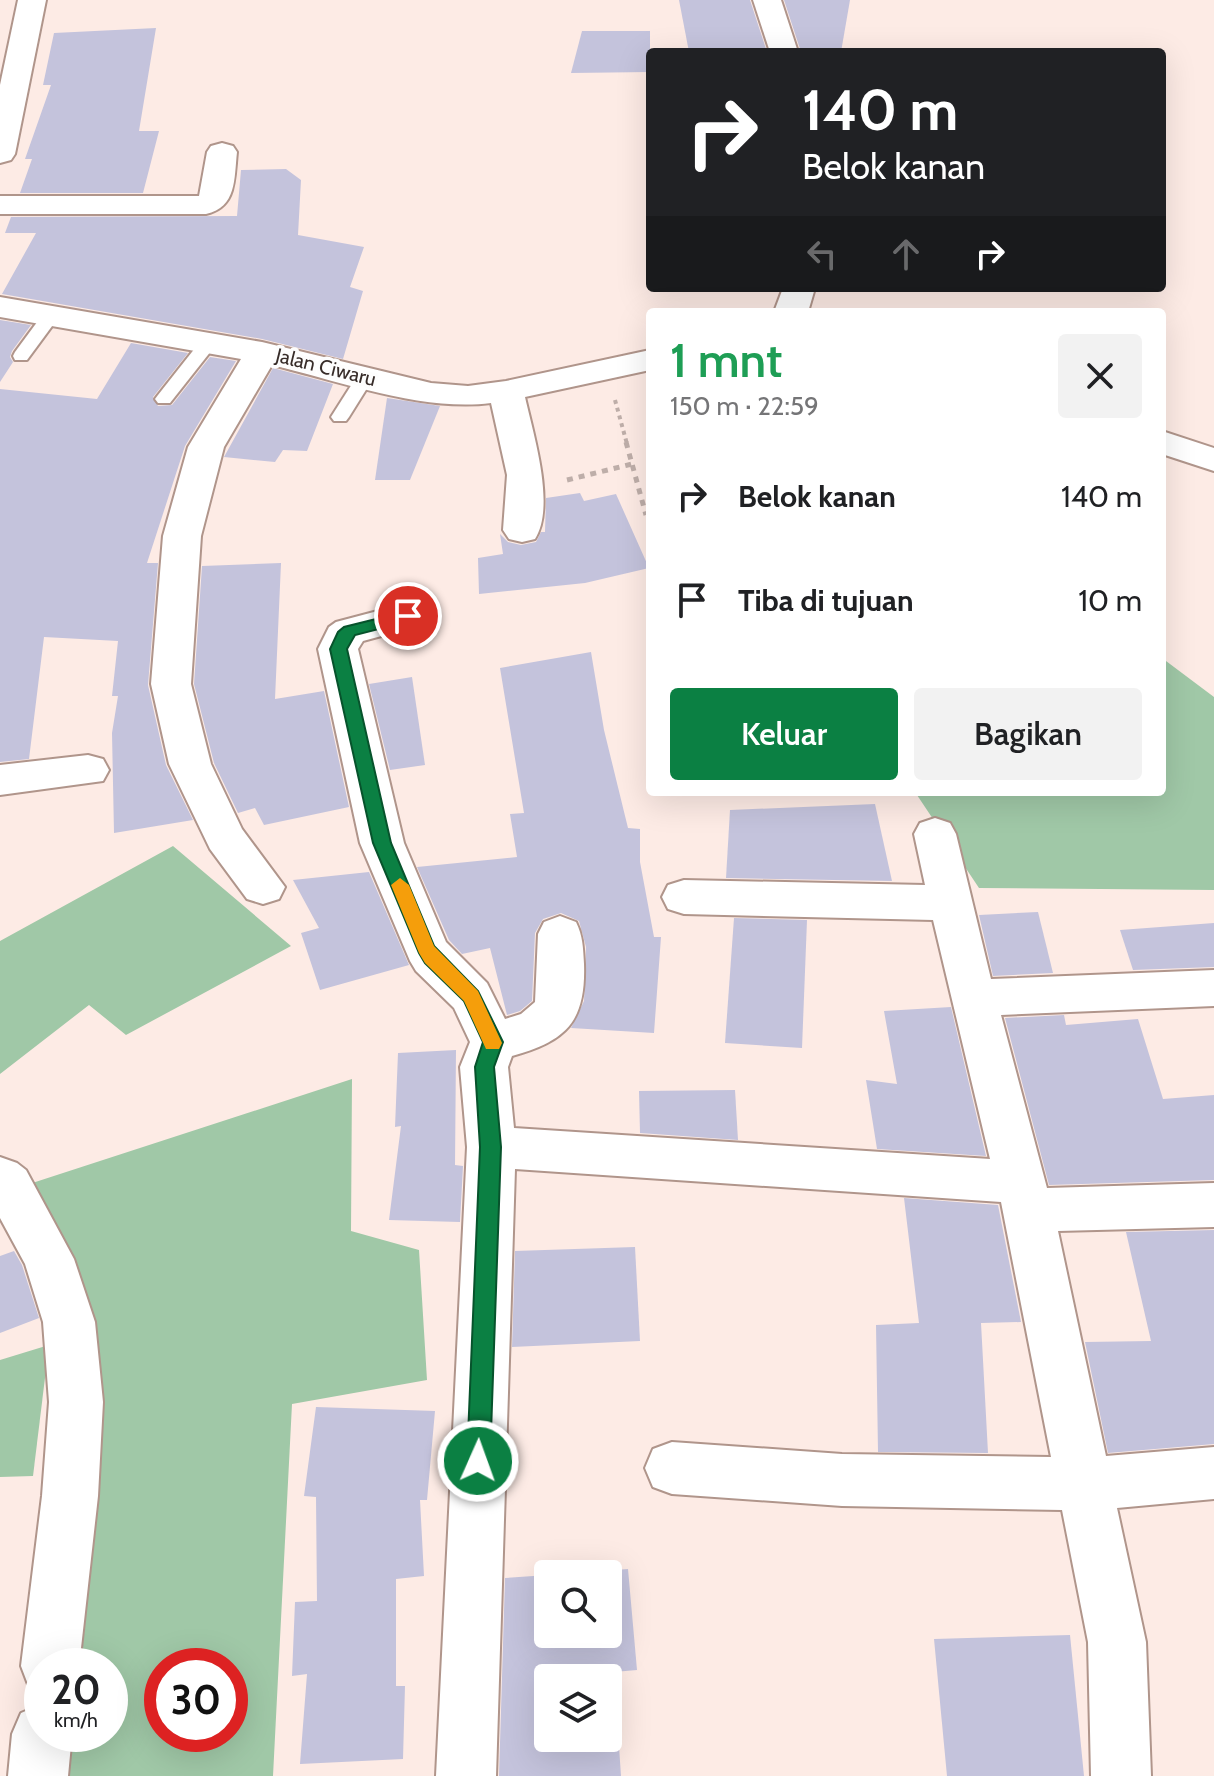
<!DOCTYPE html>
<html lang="id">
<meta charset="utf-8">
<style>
:root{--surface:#fff;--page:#f2f2f2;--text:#202124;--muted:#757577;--accent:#0b8043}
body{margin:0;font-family:Cabin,sans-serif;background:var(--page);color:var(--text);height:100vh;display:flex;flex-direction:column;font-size:30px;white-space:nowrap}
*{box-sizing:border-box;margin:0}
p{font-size:26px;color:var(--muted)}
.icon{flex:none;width:44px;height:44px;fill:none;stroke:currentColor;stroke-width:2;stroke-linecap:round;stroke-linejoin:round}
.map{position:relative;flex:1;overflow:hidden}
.details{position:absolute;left:646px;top:308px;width:520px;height:488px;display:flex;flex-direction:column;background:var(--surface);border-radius:8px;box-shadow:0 8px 32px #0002}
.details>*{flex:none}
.banner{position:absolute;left:646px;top:48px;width:520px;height:244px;border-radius:8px;box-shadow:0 8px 32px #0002;background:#202124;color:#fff;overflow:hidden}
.tools{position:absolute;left:534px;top:1560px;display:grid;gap:16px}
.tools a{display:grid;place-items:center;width:88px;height:88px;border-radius:8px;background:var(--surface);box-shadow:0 8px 32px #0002;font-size:40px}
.speed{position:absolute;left:24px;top:1648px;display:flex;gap:16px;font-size:40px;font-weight:700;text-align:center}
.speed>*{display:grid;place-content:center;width:104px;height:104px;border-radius:50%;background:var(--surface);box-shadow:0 8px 32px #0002;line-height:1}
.speed small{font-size:20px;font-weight:400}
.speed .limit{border:12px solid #d22;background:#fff;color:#111}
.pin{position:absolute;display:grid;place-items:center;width:68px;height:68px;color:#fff;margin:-34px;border:4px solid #fff;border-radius:50%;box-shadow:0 2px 8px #0007}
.me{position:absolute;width:88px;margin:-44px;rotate:2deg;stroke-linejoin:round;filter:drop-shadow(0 0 6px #0008)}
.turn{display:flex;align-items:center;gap:28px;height:168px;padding:0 24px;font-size:36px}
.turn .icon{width:104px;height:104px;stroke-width:2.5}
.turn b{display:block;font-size:56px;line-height:68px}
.lanes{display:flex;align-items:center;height:76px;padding:0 24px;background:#0003;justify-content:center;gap:40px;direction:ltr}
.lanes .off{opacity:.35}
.round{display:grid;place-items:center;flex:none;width:84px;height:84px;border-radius:8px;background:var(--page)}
.headline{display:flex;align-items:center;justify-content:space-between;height:136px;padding:0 24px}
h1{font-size:48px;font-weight:600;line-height:60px;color:#1e9e55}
.cta{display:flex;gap:16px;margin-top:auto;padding:16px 24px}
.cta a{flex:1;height:92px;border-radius:8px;background:var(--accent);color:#fff;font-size:32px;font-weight:600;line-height:92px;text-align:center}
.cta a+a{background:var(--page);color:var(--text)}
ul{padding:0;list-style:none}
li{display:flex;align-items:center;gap:24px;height:104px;padding:0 24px}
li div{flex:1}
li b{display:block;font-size:30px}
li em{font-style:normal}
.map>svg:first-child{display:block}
.forest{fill:#a0c8a7;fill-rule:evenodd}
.building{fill:#c4c3dc;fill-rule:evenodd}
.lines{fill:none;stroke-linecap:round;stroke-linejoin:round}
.lane-casing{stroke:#b0958b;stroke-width:4}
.street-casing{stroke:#b0958b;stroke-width:4}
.path-far1{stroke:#beaea9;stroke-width:4;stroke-dasharray:4 4;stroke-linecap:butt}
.path{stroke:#beaea9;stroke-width:5;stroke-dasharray:6 6;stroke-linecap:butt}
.lane{fill:#fff;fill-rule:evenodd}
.street{fill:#fff;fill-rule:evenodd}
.route{fill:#0b8043;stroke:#07532c;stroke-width:2}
.slow{fill:#f59e0b}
.labels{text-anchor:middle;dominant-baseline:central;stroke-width:7;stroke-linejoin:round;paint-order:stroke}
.far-street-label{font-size:20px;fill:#372c29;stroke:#fdfdfd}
</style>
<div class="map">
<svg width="1214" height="1776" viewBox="0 0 1214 1776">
<rect width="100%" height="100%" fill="#fdebe5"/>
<g class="forest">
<polygon points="1162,658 1214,697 1214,890 979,888 915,792 1162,792"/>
<polygon points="173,846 291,946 126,1035 89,1005 0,1074 0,941"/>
<path d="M352,1079L351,1231L419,1250L427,1380L292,1404L273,1776H51L55,1734H110V1666H60L81,1397L20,1187ZM162,1666H230V1734H162Z"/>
<polygon points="49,1345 33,1476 0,1477 0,1360"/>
</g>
<g class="building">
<polygon points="679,0 750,0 767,52 689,52"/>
<polygon points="784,0 850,0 841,52 801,52"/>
<polygon points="156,28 139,131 159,131 143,193 20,193 32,159 25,159 51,85 43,85 54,33"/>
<polygon points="582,31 650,31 650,72 571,73"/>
<polygon points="286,169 301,180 298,235 364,247 350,287 363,291 343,359 262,339 2,294 36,233 5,233 11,217 237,216 241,170"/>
<polygon points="0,320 31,325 12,351 10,357 13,362 0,382"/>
<polygon points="131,343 188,353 153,397 158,406 172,405 210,357 236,361 185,446 147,563 158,563 148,685 166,765 193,820 114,833 112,733 118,696 112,696 118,641 44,637 29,759 0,762 0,389 97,399"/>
<polygon points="273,368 333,384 307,451 283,450 275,462 224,457"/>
<polygon points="387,398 440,406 410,480 375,480"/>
<polygon points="580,493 584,501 616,494 649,568 585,583 479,594 478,558 503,554 500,534 508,542 521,545 536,542 541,532 545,532 546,498"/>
<polygon points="281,563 275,699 324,691 349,807 264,825 255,808 238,813 214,763 194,684 202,566"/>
<polygon points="591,652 604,730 628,828 640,829 640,862 654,937 661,937 654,1033 571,1028 584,1001 586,947 579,921 561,913 543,919 535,933 532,1001 520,1011 507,1015 490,948 462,954 449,940 417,867 517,857 510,814 524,813 500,668"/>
<polygon points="412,677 425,765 390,770 369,684"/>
<polygon points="875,804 892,881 726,878 730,810"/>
<polygon points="369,872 409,965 320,990 301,933 319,928 293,880"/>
<polygon points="1038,912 1053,973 993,976 979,915"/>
<polygon points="734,918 807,920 802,1048 725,1043"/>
<polygon points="1214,923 1214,967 1133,970 1120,930"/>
<polygon points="951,1007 986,1156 877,1149 866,1080 897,1084 884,1011"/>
<polygon points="1064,1015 1066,1025 1138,1019 1163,1099 1214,1095 1214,1180 1049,1185 1005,1018"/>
<polygon points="456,1050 455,1165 463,1166 460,1222 389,1220 401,1126 395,1127 398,1053"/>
<polygon points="735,1090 738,1140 640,1133 639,1091"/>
<polygon points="904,1198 998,1205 1021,1322 981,1323 988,1453 878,1452 876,1325 919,1323"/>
<polygon points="1214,1230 1214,1444 1108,1453 1085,1342 1151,1341 1126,1232"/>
<polygon points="635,1247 640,1341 512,1347 515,1251"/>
<polygon points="14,1251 22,1265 39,1318 0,1333 0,1256"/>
<polygon points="316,1407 435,1411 427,1500 420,1500 424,1576 396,1579 396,1686 405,1686 403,1759 300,1764 307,1674 292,1676 295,1602 317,1601 316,1497 304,1496"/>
<path d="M628,1569L637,1670L614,1672L621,1776H499L505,1578L548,1575V1634H608V1574H562ZM548,1678H608V1738H548Z"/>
<polygon points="1070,1635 1084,1776 947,1776 934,1639"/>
</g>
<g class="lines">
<defs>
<g id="lane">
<polygon points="52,309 60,314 58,318 27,360 15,360 13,356 15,352 46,310"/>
<polygon points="209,337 215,338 217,342 215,346 170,403 158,403 155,399 158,395 203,338"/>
<polygon points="365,372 374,377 349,417 346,421 334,421 331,417 359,373"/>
</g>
<g id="street">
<polygon points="18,0 46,0 15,154 11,160 0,163 0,85"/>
<polygon points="753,0 781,0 798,52 770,52"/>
<path d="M222,143L233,146L237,152C234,179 237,207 206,214H0V196H199L207,152L211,146Z"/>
<polygon points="783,288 815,288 808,312 774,312"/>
<path d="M0,297L262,342L431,383L468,386L506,381L650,350V370L525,397C533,433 556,506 535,539L522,542L509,539L503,530L507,475L491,403C424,412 338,381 272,365L224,447L201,536L191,684L211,764L242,829L285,887L279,899L263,904L247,899L210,849L169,764L151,684L163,536L188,447L241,359L0,317Z"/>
<polygon points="1162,431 1214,448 1214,471 1162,454"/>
<path d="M408,603L422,607L427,616L422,625L363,641L358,649L404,843L446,942L487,983L505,1019L521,1014L535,1002L538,934L544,922L560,916L576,922C583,936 583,948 584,964C586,1022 566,1041 512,1056L508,1067L514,1128L990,1159L933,920L684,914L668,909L662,897L668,885L684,880L925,885L914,834L920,823L935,818L950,823L956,834L991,979L1214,970V1006L1001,1015L1047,1188L1214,1183V1227L1058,1231L1106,1456L1214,1447V1499L1117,1508L1146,1642L1151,1776H1091L1088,1642L1062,1510L842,1506L672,1494L653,1487L645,1468L653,1449L672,1442L842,1454L1051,1457L1001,1202L515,1169L496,1776H436L467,1147L460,1067L470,1042L454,1008L416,971L410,961L360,843L318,649L329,627L336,622Z"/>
<polygon points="88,755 103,759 109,770 103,781 0,795 0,765"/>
<polygon points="0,1157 17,1163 26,1170 74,1259 95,1322 103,1402 98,1496 79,1666 42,1666 42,1692 29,1687 21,1666 42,1496 49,1402 43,1322 25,1264 0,1218"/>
<polygon points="42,1704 42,1734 72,1734 68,1776 8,1776 12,1734 21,1713"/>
</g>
</defs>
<use href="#lane" class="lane-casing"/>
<use href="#street" class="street-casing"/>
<polyline class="path-far1" points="615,400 627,444"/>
<g class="path">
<polyline points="626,442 646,515"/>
<polyline points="567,480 632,464"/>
</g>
<use href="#lane" class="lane"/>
<use href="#street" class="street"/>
</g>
<polygon class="route" points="408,611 416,616 414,620 355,635 347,649 391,843 434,946 478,991 503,1042 494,1067 501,1147 490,1461 486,1469 478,1472 470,1469 467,1461 480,1147 475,1067 483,1042 464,1001 425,963 419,953 373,843 330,649 338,632 344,627"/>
<polygon class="slow" points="400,878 409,885 434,946 478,991 502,1043 499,1049 486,1049 464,1001 425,963 419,953 391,885"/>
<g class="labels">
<g class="far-street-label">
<text transform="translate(326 367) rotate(14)">Jalan Ciwaru</text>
</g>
</g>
</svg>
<div class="tools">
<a><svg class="icon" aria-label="search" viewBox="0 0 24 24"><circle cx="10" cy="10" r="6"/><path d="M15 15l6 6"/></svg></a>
<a><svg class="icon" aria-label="layers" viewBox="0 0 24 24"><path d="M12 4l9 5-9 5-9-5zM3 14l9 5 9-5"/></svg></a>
</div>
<div class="speed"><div>20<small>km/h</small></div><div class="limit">30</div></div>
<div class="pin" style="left:408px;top:616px;background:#d93025"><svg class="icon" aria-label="arrive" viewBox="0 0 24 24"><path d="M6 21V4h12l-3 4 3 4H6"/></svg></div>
<svg class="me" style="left:478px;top:1461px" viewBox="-20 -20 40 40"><circle r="17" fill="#0b8043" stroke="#fff" stroke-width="3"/><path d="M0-11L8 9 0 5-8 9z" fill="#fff"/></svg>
<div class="banner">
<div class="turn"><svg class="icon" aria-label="right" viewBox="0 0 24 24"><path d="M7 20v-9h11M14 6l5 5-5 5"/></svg><div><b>140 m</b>Belok kanan</div></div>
<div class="lanes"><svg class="icon off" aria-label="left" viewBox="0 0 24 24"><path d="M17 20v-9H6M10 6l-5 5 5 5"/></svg><svg class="icon off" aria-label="ahead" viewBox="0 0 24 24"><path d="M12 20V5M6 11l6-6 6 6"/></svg><svg class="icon" aria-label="right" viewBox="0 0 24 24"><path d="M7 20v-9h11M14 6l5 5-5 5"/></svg></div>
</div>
<section class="details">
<div class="headline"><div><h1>1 mnt</h1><p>150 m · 22:59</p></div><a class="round"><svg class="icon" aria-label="close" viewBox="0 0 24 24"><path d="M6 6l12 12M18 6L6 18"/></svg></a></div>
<ul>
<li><svg class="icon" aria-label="right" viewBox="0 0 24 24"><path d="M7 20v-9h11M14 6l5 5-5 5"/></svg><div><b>Belok kanan</b></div><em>140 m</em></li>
<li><svg class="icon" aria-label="arrive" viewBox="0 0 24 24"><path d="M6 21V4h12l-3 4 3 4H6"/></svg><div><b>Tiba di tujuan</b></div><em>10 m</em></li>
</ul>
<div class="cta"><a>Keluar</a><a>Bagikan</a></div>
</section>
</div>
